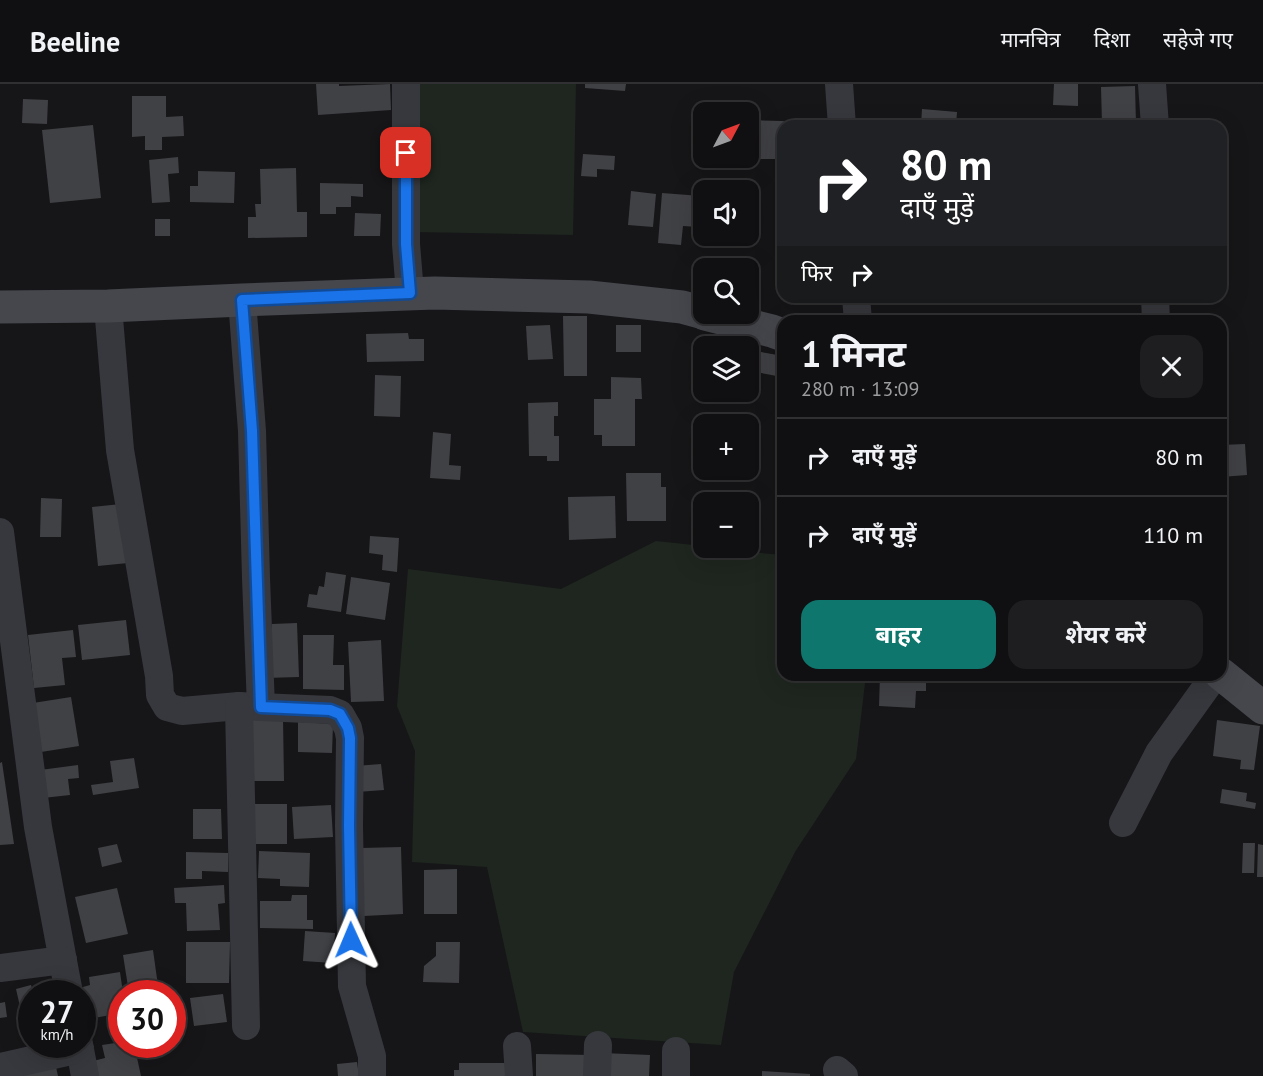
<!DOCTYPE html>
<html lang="hi">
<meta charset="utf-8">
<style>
:root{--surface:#101012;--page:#1e1e20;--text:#f1f3f6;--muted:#9c9d9f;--line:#303032;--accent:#0f766e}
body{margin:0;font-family:"PT Sans","Noto Sans Devanagari",sans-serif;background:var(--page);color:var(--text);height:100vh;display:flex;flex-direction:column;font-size:22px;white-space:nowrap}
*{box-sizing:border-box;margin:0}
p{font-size:20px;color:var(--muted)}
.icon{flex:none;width:33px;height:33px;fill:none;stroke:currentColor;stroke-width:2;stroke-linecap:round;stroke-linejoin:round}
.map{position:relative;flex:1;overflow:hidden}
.side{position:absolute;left:777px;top:231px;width:450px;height:366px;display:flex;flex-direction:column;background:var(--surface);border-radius:18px;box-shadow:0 6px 24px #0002,0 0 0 2px var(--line)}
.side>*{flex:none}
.guide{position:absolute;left:777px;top:36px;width:450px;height:183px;border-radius:18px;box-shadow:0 6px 24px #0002,0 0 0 2px var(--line);background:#202124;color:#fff;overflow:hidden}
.needle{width:39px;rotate:49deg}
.buttons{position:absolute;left:693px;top:18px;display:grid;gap:12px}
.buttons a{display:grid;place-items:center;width:66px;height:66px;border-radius:12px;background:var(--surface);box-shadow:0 6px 24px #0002,0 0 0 2px var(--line);font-size:30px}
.speed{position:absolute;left:18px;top:896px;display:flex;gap:12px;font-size:30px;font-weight:700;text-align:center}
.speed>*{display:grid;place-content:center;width:78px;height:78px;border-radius:50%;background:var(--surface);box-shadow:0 6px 24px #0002,0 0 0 2px var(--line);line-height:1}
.speed small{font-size:15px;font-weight:400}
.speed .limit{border:9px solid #d22;background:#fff;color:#111}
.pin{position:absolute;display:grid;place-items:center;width:51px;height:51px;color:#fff;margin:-26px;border-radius:12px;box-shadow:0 3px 9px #0006}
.me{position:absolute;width:66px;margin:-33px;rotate:359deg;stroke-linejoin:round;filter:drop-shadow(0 0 4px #0008)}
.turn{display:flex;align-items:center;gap:21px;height:126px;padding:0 24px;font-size:27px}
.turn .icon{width:78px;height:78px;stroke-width:2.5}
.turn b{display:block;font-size:42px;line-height:51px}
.then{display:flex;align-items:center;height:57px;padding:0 24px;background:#0003;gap:12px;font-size:22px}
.round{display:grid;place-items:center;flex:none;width:63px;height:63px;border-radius:18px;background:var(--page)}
.overview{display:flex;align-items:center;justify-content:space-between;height:102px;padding:0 24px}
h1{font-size:36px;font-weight:700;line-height:45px}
.primary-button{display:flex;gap:12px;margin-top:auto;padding:12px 24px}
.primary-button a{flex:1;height:69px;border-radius:18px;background:var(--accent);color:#fff;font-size:24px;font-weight:700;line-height:69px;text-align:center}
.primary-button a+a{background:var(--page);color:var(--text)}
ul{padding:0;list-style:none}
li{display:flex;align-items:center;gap:18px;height:78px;padding:0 24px;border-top:2px solid var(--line)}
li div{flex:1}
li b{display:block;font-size:22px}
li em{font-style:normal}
header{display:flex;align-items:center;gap:36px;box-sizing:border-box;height:84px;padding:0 30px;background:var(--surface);border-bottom:2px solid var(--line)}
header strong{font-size:28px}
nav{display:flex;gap:33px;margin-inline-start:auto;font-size:21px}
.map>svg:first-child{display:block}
.green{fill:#1e261f}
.building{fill:#404145}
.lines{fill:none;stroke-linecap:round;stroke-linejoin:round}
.street{stroke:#37383d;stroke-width:28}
.secondary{stroke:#45474d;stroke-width:33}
.route-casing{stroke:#114b97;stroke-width:15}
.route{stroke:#1a73e8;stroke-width:10}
</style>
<header>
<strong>Beeline</strong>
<nav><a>मानचित्र</a><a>दिशा</a><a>सहेजे गए</a></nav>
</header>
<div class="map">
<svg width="1263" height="992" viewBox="0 0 1263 992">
<rect width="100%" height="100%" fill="#161618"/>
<g class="green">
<polygon points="416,0 576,0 573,151 414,148"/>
<polygon points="656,457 703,462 704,464 783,471 783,591 866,591 856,675 795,768 734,888 721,961 523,948 487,783 412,778 415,667 397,622 408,485 561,505"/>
</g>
<g class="building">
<polygon points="316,0 339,0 339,2 390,0 391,26 318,31"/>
<polygon points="585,0 626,0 625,7 585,4"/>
<polygon points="1054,0 1078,0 1078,22 1053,21"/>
<polygon points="1135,2 1136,40 1102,40 1101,3"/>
<polygon points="132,12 166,12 166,33 183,32 184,52 162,53 162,66 145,66 145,52 132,53"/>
<polygon points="23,15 48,16 47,40 22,39"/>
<polygon points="922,25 957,28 956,42 921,42"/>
<polygon points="748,36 822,38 822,42 783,42 783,75 748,75"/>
<polygon points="93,41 101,114 50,119 42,46"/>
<polygon points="583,70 615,72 614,86 597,85 597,93 581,92"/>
<polygon points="178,73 179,89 168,90 170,118 152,119 149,76"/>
<polygon points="296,84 297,128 307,128 307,153 248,154 248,133 256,133 255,120 261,120 260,85"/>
<polygon points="198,87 235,88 234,119 190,118 190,102 198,102"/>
<polygon points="320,99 363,100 363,113 351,112 351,123 336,123 336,130 320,130"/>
<polygon points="708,99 737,100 737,106 708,106"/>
<polygon points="631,107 656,110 653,143 628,141"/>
<polygon points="662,109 701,112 699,143 683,142 681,161 658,159"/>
<polygon points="355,129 381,130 380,152 354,152"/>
<rect x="155" y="135" width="15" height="17"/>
<polygon points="563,232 587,232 587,292 564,292"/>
<polygon points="550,241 553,275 528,276 526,242"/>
<rect x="616" y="241" width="25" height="27"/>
<polygon points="408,249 409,255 424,255 424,277 367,278 366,250"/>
<polygon points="755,267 783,272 782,293 751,287"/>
<polygon points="375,291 401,292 400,333 374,332"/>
<polygon points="611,293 641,294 642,315 635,315 635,362 602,362 602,351 594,351 594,315 611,315"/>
<polygon points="558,318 558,332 554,332 554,352 559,352 559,377 547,377 547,372 529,372 528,319"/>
<polygon points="433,348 451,350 449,381 461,382 460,396 430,394"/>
<polygon points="1245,360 1247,391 1221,393 1221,361"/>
<polygon points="626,389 661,389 661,403 666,403 666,437 627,437"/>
<polygon points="615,412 616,454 569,456 568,413"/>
<polygon points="41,414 62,415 61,453 40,453"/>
<polygon points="121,420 128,479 98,482 92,423"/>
<polygon points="370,452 399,454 397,488 382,486 383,471 369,469"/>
<polygon points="326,488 346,491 341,528 307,523 309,510 317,511 319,502 324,503"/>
<polygon points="351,493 390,499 385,536 346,530"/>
<polygon points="126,536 130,571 82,576 78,541"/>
<polygon points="297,539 299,593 265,594 272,540"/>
<polygon points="73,546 76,573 62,574 65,601 34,604 28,551"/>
<polygon points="303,551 334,551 333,581 344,581 344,606 303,605"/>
<polygon points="381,556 384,617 351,618 348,558"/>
<polygon points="880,591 926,591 926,607 916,607 915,624 879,622"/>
<polygon points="71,613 79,662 41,668 33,619"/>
<polygon points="250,634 283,634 284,697 251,697"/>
<polygon points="1217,636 1260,642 1254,686 1240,685 1241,676 1213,672"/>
<polygon points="298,638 333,640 332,669 298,668"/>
<polygon points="134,674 139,704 93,711 91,701 113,698 110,677"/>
<polygon points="2,678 14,760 0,761 0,679"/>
<polygon points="381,680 384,706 357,708 355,682"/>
<polygon points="78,681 79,694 68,695 70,711 43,714 40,686"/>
<polygon points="1222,705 1247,709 1246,717 1256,719 1255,725 1220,719"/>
<rect x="248" y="720" width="39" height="40"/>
<polygon points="331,721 333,753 294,755 292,723"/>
<polygon points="193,725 221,725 222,755 193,755"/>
<polygon points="1243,759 1255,759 1254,789 1242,789"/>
<polygon points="117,760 122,778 102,783 98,764"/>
<polygon points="1258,760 1263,761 1263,793 1257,793"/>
<polygon points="401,763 403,830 364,832 361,764"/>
<polygon points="259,767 310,769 309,803 280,802 280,795 258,794"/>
<polygon points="186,768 228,769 228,788 202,787 202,795 186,795"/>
<polygon points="457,785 457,830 424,830 424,786"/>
<polygon points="224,801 225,819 218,820 220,846 187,847 186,819 175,819 174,804"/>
<polygon points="117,804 128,850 86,859 75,813"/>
<polygon points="292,811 307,811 307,836 313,836 313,845 260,844 260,817 291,817"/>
<polygon points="305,847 335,849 333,879 303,877"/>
<polygon points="186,858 230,858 229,899 186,899"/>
<polygon points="436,858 460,858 459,899 423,898 424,882 436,872"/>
<polygon points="153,866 159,909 129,909 123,871"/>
<polygon points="120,888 123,909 122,909 122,929 94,934 93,926 87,927 83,903 90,901 89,893"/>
<polygon points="51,897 54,909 32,909 32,939 27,940 24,927 21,927 16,905 31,901 33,907 43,905 42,899"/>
<polygon points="223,910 227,938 194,942 190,914"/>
<polygon points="5,918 7,933 0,934 0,919"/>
<polygon points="32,941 32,960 43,960 28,964 24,943"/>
<polygon points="122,958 122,960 134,960 141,992 96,992 93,977 105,974 102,961"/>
<polygon points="603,969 650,971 649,992 602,992"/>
<polygon points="536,970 592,971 592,992 536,992"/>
<polygon points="54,974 58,992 11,992"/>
<polygon points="357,978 359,992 338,992 337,980"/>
<polygon points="459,979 508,979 508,992 454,992 454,986 459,986"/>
<polygon points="762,987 810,990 810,992 762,992"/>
</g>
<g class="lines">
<g class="street">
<polyline points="406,0 406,160 410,209"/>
<polyline points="839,0 842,42"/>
<polyline points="1152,0 1155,42"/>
<polyline points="856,213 858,237"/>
<polyline points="1155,213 1156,237"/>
<polyline points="242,216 252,347 256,494 261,623"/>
<polyline points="108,222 120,366 159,592 160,611 167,623 182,627 239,622 330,626 340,630 348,644 350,654 349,742 352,902 372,972 372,992"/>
<polyline points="0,448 38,743 69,909"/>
<polyline points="239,622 246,942"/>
<polyline points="1123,739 1159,669 1215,591"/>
<polyline points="0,884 63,876"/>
<polyline points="79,960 85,992"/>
<polyline points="517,962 519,992"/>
<polyline points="0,983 80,965"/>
<polyline points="837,986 844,992"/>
<polyline points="597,992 598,961"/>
<polyline points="676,992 676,967"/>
</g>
<g class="secondary">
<polyline points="0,223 108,222 242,216 435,209 589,213 682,223 704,229"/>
<polyline points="705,230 772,247 783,251"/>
<polyline points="1221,590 1263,624"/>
</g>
</g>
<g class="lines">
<defs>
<polyline id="route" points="351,856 349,742 350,654 348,644 340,630 330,626 261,623 252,347 242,216 410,209 406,160 406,69"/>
</defs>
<use href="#route" class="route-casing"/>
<use href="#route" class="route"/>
</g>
</svg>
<div class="buttons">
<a><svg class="needle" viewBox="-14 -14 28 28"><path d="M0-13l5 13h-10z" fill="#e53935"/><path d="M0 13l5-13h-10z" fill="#9c9d9f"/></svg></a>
<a><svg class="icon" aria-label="sound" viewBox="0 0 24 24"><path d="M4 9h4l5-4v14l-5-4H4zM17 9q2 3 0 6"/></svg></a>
<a><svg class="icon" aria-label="search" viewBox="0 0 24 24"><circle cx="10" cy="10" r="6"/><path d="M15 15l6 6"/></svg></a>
<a><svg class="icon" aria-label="layers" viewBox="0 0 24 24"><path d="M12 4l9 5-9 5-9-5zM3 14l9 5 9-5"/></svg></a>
<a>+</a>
<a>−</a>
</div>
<div class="speed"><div>27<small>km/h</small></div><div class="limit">30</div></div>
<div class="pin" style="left:406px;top:69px;background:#d93025"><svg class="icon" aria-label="arrive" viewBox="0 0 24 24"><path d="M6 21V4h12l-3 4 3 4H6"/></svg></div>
<svg class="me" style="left:351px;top:856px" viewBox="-20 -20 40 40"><path d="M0-17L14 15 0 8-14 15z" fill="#1a73e8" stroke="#fff" stroke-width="4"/></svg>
<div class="guide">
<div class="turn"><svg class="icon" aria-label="right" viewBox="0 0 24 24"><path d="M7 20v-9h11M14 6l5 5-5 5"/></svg><div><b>80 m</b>दाएँ मुड़ें</div></div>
<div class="then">फिर<svg class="icon" aria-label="right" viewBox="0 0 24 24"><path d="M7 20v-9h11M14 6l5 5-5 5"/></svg></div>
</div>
<section class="side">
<div class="overview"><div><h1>1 मिनट</h1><p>280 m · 13:09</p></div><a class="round"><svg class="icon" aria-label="close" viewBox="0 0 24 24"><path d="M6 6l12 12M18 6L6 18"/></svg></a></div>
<ul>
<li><svg class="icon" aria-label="right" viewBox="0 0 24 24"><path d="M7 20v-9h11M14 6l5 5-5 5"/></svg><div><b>दाएँ मुड़ें</b></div><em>80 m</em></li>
<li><svg class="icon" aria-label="right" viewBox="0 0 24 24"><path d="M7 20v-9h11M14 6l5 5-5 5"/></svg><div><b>दाएँ मुड़ें</b></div><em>110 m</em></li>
</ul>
<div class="primary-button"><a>बाहर</a><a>शेयर करें</a></div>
</section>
</div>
